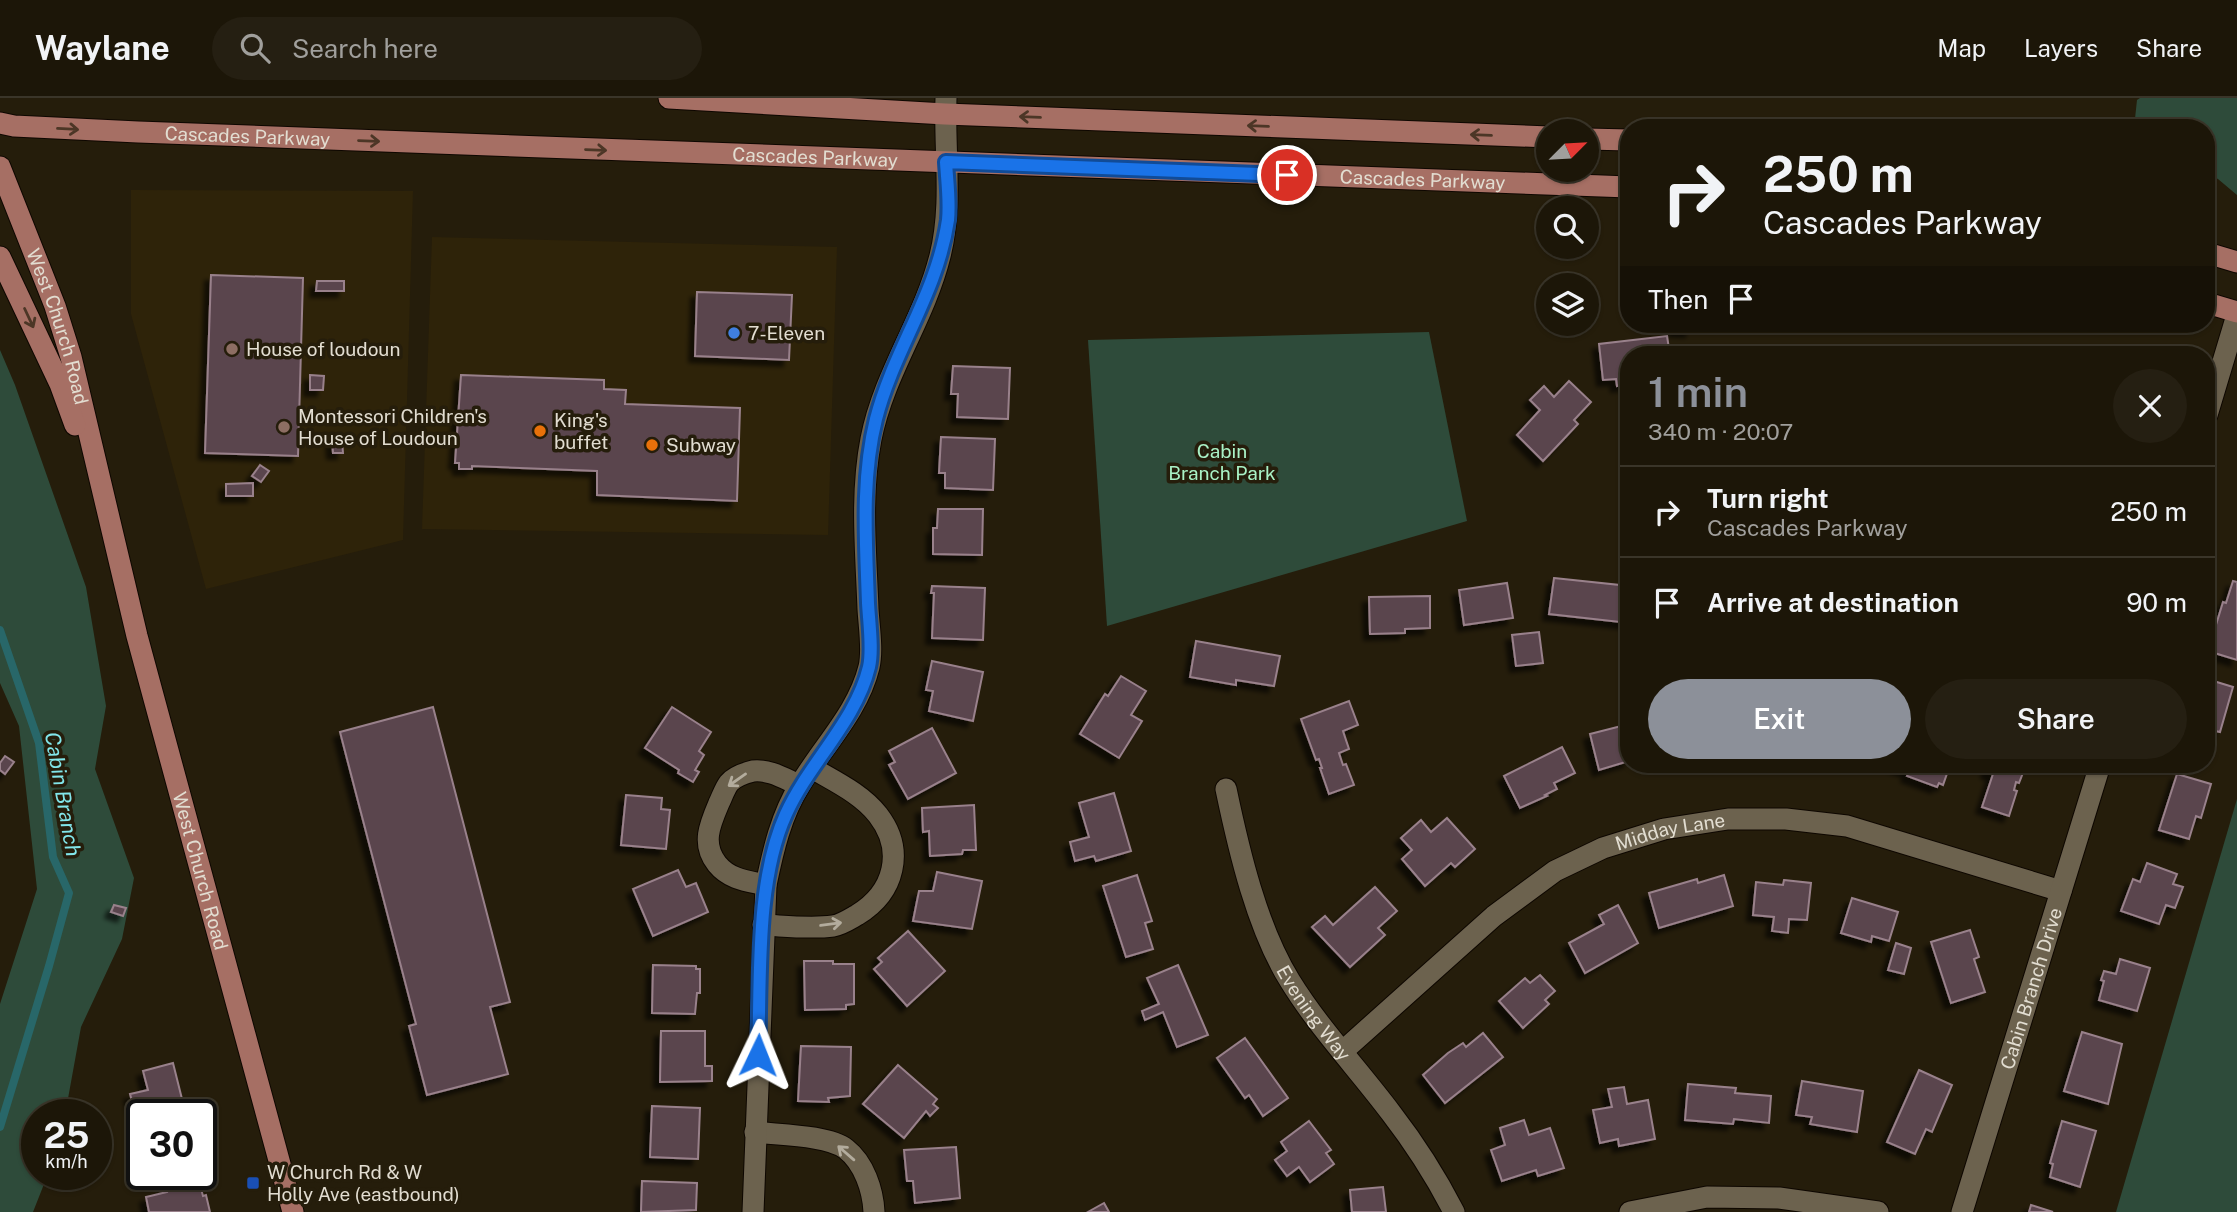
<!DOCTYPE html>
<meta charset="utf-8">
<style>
:root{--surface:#1c1608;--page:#251f12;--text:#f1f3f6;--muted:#a09f9c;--line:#3a3529;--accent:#8c9099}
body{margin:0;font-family:"Public Sans",sans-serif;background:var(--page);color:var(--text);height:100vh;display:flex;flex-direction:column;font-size:26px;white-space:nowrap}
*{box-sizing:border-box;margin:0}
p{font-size:23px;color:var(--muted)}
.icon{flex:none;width:38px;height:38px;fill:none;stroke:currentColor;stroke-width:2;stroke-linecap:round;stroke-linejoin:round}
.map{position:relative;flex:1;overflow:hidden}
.drawer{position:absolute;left:1620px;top:248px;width:595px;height:427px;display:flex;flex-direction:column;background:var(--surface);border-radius:28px;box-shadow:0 2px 5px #0004,0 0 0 2px var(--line)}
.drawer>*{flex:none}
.hud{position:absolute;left:1620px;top:21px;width:595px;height:214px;border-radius:28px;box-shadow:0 2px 5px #0004,0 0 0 2px var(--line);background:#1c1608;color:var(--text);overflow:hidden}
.needle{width:46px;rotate:66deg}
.fabs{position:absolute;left:1536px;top:21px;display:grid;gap:14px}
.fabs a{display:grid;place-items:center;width:63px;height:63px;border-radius:50%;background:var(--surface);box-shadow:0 2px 5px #0004,0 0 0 2px var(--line);font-size:35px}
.speed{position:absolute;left:21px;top:1001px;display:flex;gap:14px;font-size:35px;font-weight:700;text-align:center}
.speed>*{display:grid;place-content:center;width:91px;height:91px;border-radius:50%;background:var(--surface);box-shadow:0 2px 5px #0004,0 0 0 2px var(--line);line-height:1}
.speed small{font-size:18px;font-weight:400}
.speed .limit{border:4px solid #111;border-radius:10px;background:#fff;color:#111}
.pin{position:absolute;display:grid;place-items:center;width:60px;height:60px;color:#fff;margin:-30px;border:4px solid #fff;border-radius:50%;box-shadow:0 2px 7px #0007}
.me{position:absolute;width:77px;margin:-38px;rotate:2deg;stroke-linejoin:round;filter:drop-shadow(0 0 5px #0008)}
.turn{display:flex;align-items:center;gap:24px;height:147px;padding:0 28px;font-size:32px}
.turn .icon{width:91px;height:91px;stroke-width:2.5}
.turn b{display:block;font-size:49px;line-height:60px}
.then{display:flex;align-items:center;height:66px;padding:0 28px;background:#0003;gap:14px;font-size:26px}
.round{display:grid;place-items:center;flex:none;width:74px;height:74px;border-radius:37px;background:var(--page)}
.headline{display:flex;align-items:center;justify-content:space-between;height:119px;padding:0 28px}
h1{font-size:42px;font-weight:600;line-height:52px;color:var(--accent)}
.primary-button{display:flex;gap:14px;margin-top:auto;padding:14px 28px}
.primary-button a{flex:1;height:80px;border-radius:42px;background:var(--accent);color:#fff;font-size:28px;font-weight:600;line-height:80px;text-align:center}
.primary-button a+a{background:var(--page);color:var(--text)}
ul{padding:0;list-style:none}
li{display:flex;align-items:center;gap:21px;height:91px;padding:0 28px;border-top:2px solid var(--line)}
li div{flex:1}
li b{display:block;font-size:26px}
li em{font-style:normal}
header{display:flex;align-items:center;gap:42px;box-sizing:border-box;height:98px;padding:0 35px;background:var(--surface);border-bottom:2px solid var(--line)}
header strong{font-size:33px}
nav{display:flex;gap:38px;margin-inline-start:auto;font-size:24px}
.search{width:490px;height:63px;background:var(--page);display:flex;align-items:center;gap:18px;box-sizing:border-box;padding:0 24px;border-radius:38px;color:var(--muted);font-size:26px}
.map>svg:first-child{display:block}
.built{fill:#2e2309}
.green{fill:#2e4b3a}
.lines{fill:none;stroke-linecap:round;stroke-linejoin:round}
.stream{stroke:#286769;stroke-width:8}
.building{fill:#5a444e;stroke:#99818b;stroke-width:2;filter:url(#shadow)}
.minor-casing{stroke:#0e0700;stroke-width:23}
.major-casing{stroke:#0e0700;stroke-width:23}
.minor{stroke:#6c624e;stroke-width:21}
.major{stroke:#a66f64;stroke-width:21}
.oneway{stroke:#4c3626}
.oneway2{stroke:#b3ac9d}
.route-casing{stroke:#114b97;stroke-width:18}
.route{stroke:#1a73e8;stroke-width:12}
.shop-dot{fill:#3f7fe0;stroke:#251d0b;stroke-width:2.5}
.education-dot{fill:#8d6e63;stroke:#251d0b;stroke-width:2.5}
.food-dot{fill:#e8710a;stroke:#251d0b;stroke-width:2.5}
.transit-dot{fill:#1a4fb4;stroke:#251d0b;stroke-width:2.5}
.labels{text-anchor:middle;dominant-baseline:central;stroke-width:7;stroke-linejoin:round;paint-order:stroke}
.street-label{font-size:19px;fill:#e2ddd1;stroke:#251d0b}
.poi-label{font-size:19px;fill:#e2ddd1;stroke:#251d0b;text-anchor:start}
.park-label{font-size:19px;fill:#a9f2c6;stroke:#251d0b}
.water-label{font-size:21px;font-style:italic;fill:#82e6ea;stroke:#251d0b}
</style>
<header>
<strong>Waylane</strong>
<div class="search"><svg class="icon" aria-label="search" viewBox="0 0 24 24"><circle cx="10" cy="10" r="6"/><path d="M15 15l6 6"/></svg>Search here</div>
<nav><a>Map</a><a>Layers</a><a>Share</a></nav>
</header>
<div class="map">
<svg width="2237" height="1114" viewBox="0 0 2237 1114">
<defs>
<filter id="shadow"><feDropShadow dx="-6" dy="6" stdDeviation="2" flood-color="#0009"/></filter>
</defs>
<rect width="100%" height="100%" fill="#251d0b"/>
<g class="built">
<polygon points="131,92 413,93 403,442 206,491 131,216"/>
<polygon points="432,139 837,149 828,437 422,431"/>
</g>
<g class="green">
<polygon points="2140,0 2237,0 2237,97 2218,81 2207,76 2207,30 2134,30 2137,2"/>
<polygon points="1429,234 1467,423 1107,528 1088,242"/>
<polygon points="0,252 15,287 86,489 106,608 95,671 134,780 122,841 81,929 65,1017 37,1017 37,1076 48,1076 33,1114 0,1114 0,906 37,791 19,628 0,585"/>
<polygon points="2237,701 2237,1114 2116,1114"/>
</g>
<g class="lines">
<polyline class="stream" points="0,532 39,645 53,759 69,795 49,868 0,1029"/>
</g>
<g class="building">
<polygon points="211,177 303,180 298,358 205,355"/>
<polygon points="317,183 344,183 344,193 316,193"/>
<polygon points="697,194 792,197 789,262 695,258"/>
<polygon points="1676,226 1692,226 1691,233 1675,232"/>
<polygon points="1667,238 1670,257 1629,257 1629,286 1617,288 1616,281 1603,282 1599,246"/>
<polygon points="953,268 1010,270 1008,321 957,319 958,296 951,296"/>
<polygon points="310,277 324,278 323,292 310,292"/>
<polygon points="461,277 604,282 604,291 626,292 625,306 740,310 737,403 597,397 597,373 472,368 472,371 459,371 459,365 455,365"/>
<polygon points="1569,283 1591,304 1574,322 1578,326 1543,363 1517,337 1540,312 1530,302 1544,288 1554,299"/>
<polygon points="941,339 995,341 993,392 945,390 945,375 939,375"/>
<polygon points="332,342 342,342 343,355 333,355"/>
<polygon points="260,367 269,373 261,384 252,378"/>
<polygon points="253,385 253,398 226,398 226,386"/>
<polygon points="938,411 983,411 982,457 933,456 933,430 937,430"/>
<polygon points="1554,480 1629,488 1629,525 1549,516"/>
<polygon points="2233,483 2237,484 2237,562 2208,553 2223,504 2226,505"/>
<polygon points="1507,485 1513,520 1464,527 1459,492"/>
<polygon points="932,488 985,490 983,542 932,540 934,495 931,495"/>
<polygon points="1430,498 1430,530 1405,531 1405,535 1370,536 1369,499"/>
<polygon points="1539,534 1543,565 1516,568 1512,537"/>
<polygon points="1196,543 1280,558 1274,588 1236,582 1236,587 1190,579"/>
<polygon points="932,563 983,574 973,623 929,613 933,593 926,592"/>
<polygon points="1121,578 1146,593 1131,617 1142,623 1119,660 1080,636 1105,596 1108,598"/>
<polygon points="2207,581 2233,589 2220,634 2215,633 2208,658"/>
<polygon points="1349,603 1358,627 1343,633 1349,651 1339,655 1343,667 1346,666 1354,687 1329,696 1320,670 1322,670 1319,661 1316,662 1301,621"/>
<polygon points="433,609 510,904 490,909 508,976 427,997 409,928 416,926 340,634"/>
<polygon points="672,609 711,634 699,653 704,657 695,672 699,674 693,684 678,675 679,672 645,650"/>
<polygon points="1629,626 1629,663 1599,672 1590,636"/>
<polygon points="932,630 956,675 908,701 889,667 895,664 889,653"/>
<polygon points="1562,649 1575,675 1554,685 1557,691 1545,697 1547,698 1520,710 1504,678"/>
<polygon points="5,658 14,664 5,676 0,672 0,665"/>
<polygon points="1892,667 1950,667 1943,687 1939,685 1937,689 1907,678 1909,673"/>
<polygon points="1989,667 2026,667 2019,685 2016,684 2014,692 2017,693 2009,718 1982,709 1993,676 1987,674"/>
<polygon points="2177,676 2211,686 2201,720 2196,718 2189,741 2159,732"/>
<polygon points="1114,695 1131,753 1096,763 1094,758 1075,763 1070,744 1089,739 1079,705"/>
<polygon points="626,697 662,700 661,711 670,712 666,751 621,747"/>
<polygon points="974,707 976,752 963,752 962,756 930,758 929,733 923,734 922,710"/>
<polygon points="1447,720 1475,751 1455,769 1451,765 1425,788 1402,761 1412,752 1401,740 1421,722 1431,734"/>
<polygon points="2147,765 2177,776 2173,786 2183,789 2175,810 2166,807 2159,826 2121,813 2133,781 2140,784"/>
<polygon points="678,772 686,789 696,785 708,814 653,838 633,791"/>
<polygon points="937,774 982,783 972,831 913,823 919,793 933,793"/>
<polygon points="1137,777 1152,823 1145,825 1153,851 1126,859 1103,788"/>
<polygon points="1724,777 1733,808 1659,830 1649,795 1697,781 1698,785"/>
<polygon points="1784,782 1811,785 1807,822 1789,821 1788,835 1772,833 1774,819 1753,817 1756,784 1783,787"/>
<polygon points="1375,789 1397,813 1378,830 1385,837 1350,869 1312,829 1325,818 1333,827"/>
<polygon points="1852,800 1898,814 1889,843 1872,838 1871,844 1841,835"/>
<polygon points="114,807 126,810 123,818 111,814"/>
<polygon points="1618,807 1638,845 1585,875 1569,845 1604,826 1599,817"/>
<polygon points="1970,832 1979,859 1974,861 1985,894 1951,905 1931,844"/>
<polygon points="908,833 945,873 907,908 874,871 882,864 878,860"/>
<polygon points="1896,845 1911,850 1904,876 1888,872"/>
<polygon points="2120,861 2150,870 2137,913 2099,902 2104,883 2101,882 2104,873 2116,876"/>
<polygon points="804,863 833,863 833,866 854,866 854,906 846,907 846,911 805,912"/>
<polygon points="653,867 696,868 696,871 700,871 700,895 697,895 695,916 652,915"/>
<polygon points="1178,867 1208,937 1177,949 1163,914 1145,922 1142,913 1159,906 1147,880"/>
<polygon points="1540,877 1555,893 1545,902 1549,906 1523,930 1499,903 1525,880 1530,885"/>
<polygon points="661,933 705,933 705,968 712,968 712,983 660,984"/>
<polygon points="2082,934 2122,946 2108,1006 2064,993"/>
<polygon points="1483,935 1503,959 1445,1005 1423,977 1448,955 1463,945 1466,949"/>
<polygon points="1245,940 1288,1000 1263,1018 1249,997 1245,1000 1217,960"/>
<polygon points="801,948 851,949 850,998 828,1000 829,1004 798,1003"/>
<polygon points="173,965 186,1017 151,1017 148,1007 134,1011 130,996 148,992 143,973"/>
<polygon points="898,967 937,1001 933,1006 938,1010 930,1018 926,1013 904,1040 863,1006"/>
<polygon points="1919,972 1952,987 1932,1034 1926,1031 1915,1056 1887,1044"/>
<polygon points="1802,983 1863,993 1857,1034 1810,1026 1812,1019 1796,1017"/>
<polygon points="1688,986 1736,990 1735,995 1771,998 1769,1025 1734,1021 1733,1026 1685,1022"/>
<polygon points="1624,989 1627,1006 1648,1002 1655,1041 1619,1048 1618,1041 1600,1045 1593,1012 1612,1009 1608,991"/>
<polygon points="652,1008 700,1010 698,1061 650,1059"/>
<polygon points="1524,1022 1529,1037 1550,1030 1564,1070 1538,1078 1536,1072 1502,1083 1491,1052 1505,1047 1500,1030"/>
<polygon points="1309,1023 1331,1052 1326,1055 1334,1066 1310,1084 1299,1069 1287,1078 1275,1062 1287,1053 1281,1044"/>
<polygon points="2062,1023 2096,1033 2080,1089 2050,1079 2053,1066 2050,1065"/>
<polygon points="956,1049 960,1100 915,1105 913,1083 907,1083 904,1052"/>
<polygon points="167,1076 197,1076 203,1098 206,1097 210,1114 149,1114 146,1099 167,1094 163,1077"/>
<polygon points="642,1083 697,1085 696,1112 641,1114"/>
<polygon points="1383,1089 1386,1114 1352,1114 1350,1092"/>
<polygon points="1104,1105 1109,1114 1088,1114"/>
<polygon points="2031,1107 2053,1114 2029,1114"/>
</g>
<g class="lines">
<defs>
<g id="minor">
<polyline points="2207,317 2237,217"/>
<path id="s1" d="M1226,691C1239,753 1257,830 1290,883C1319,930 1358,971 1391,1015C1415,1046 1436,1079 1454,1114"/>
<path d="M766,787C748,783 730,782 717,766C701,746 710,726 719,705C722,699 725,690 729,685C734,679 745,675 753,673C769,671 785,681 799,687"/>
<path d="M763,827C785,828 811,831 833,828C841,827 850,821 857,817C895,794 905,752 878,717C862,696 834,683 812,670"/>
<path id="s2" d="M1343,953L1494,818L1555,773L1603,750L1664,731L1728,721H1786L1847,728L2061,793"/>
<path d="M755,1034C778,1037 828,1037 846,1051C864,1065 873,1092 874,1114"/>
<path d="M753,1114L766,787C773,753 781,717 800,687C823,648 858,614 869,569C873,552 869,529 868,511C866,455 860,397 871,341C884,275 924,222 940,158C953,106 944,53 946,0"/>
<polyline points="1630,1114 1707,1099 1779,1100 1878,1114"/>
<path id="s3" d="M1962,1114L2100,667"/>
</g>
<g id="major">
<polyline points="669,0 945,16 1549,39"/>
<path id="s4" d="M0,25L14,28L138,34L1629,89"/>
<polyline points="1587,41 1629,42"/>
<path id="s5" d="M0,69L55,208L71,259L137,538L293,1114"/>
<polyline points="2207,155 2237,164"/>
<polyline points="0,159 60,286 75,327"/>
<polyline points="2207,205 2237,214"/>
</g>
</defs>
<use href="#minor" class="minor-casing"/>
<use href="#major" class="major-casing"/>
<use href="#minor" class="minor"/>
<use href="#major" class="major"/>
</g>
<defs><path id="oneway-shaft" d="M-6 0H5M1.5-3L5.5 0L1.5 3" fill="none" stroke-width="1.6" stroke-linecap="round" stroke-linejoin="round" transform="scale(1.75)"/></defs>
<g class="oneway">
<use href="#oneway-shaft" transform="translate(1030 19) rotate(-178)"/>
<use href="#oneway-shaft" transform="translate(1258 28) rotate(-178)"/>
<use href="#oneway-shaft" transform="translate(68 31) rotate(3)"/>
<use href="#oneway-shaft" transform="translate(1481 37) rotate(-178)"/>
<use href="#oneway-shaft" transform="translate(369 43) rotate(2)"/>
<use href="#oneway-shaft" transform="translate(596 52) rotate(2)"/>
<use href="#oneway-shaft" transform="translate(29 220) rotate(65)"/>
</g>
<g class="oneway2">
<use href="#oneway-shaft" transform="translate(737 682) rotate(145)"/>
<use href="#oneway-shaft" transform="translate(831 826) rotate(-8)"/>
<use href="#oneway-shaft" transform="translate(846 1055) rotate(-139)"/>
</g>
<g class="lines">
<defs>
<path id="route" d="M758,957C761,882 755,784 786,716C809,665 856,623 869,569C873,552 869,524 868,505C866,444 861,381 876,321C894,251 937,196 948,122C950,103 947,82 946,64L1287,77"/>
</defs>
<use href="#route" class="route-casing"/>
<use href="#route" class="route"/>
</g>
<circle class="shop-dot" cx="734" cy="235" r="7"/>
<g class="education-dot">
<circle cx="232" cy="251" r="7"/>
<circle cx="284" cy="329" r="7"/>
</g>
<g class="food-dot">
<circle cx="540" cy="333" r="7"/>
<circle cx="652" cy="347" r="7"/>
</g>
<rect class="transit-dot" x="246" y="1078" width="14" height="14" rx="3.5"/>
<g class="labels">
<g class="street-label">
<text stroke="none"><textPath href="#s4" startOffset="248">Cascades Parkway</textPath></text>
<text stroke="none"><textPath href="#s4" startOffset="816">Cascades Parkway</textPath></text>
<text stroke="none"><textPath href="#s4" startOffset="1424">Cascades Parkway</textPath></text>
<text stroke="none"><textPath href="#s5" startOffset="170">West Church Road</textPath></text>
<text stroke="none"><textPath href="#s2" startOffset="401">Midday Lane</textPath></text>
<text stroke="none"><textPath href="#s5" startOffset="733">West Church Road</textPath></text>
<text stroke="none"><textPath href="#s3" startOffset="234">Cabin Branch Drive</textPath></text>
<text stroke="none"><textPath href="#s1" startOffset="243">Evening Way</textPath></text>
</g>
<g class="poi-label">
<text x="748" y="235">7-Eleven</text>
<text x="246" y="251">House of loudoun</text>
<text x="298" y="318">Montessori Children's<tspan x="298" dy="22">House of Loudoun</tspan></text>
<text x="554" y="322">King's<tspan x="554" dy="22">buffet</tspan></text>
<text x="666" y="347">Subway</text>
<text x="267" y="1074">W Church Rd &amp; W<tspan x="267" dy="22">Holly Ave (eastbound)</tspan></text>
</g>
<g class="park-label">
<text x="1222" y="353">Cabin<tspan x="1222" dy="22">Branch Park</tspan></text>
</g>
<g class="water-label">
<text transform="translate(63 696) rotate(80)">Cabin Branch</text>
</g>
</g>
</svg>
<div class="fabs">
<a><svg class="needle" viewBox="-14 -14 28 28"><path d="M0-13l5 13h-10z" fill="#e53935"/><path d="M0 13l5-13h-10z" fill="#a09f9c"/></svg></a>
<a><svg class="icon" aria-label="search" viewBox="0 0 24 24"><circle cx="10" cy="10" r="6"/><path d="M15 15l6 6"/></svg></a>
<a><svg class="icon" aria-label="layers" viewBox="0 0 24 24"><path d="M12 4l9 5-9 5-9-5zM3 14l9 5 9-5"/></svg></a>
</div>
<div class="speed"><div>25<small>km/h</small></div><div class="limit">30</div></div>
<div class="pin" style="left:1287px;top:77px;background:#d93025"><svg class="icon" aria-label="arrive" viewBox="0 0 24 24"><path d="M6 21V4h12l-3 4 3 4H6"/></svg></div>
<svg class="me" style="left:758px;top:957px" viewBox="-20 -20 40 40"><path d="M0-17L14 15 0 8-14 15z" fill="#1a73e8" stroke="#fff" stroke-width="4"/></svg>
<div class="hud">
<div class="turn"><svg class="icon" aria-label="right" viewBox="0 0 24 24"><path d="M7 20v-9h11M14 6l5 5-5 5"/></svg><div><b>250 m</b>Cascades Parkway</div></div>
<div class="then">Then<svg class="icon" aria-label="arrive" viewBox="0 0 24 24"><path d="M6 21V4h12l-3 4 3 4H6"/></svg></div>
</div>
<section class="drawer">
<div class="headline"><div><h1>1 min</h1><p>340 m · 20:07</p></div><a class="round"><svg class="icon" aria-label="close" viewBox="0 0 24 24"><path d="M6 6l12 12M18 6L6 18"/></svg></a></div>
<ul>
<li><svg class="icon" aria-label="right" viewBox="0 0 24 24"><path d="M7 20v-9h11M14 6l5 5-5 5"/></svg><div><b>Turn right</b><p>Cascades Parkway</p></div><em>250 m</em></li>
<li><svg class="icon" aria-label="arrive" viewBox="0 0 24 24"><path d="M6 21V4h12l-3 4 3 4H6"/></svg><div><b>Arrive at destination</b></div><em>90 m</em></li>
</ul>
<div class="primary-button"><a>Exit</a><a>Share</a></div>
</section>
</div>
